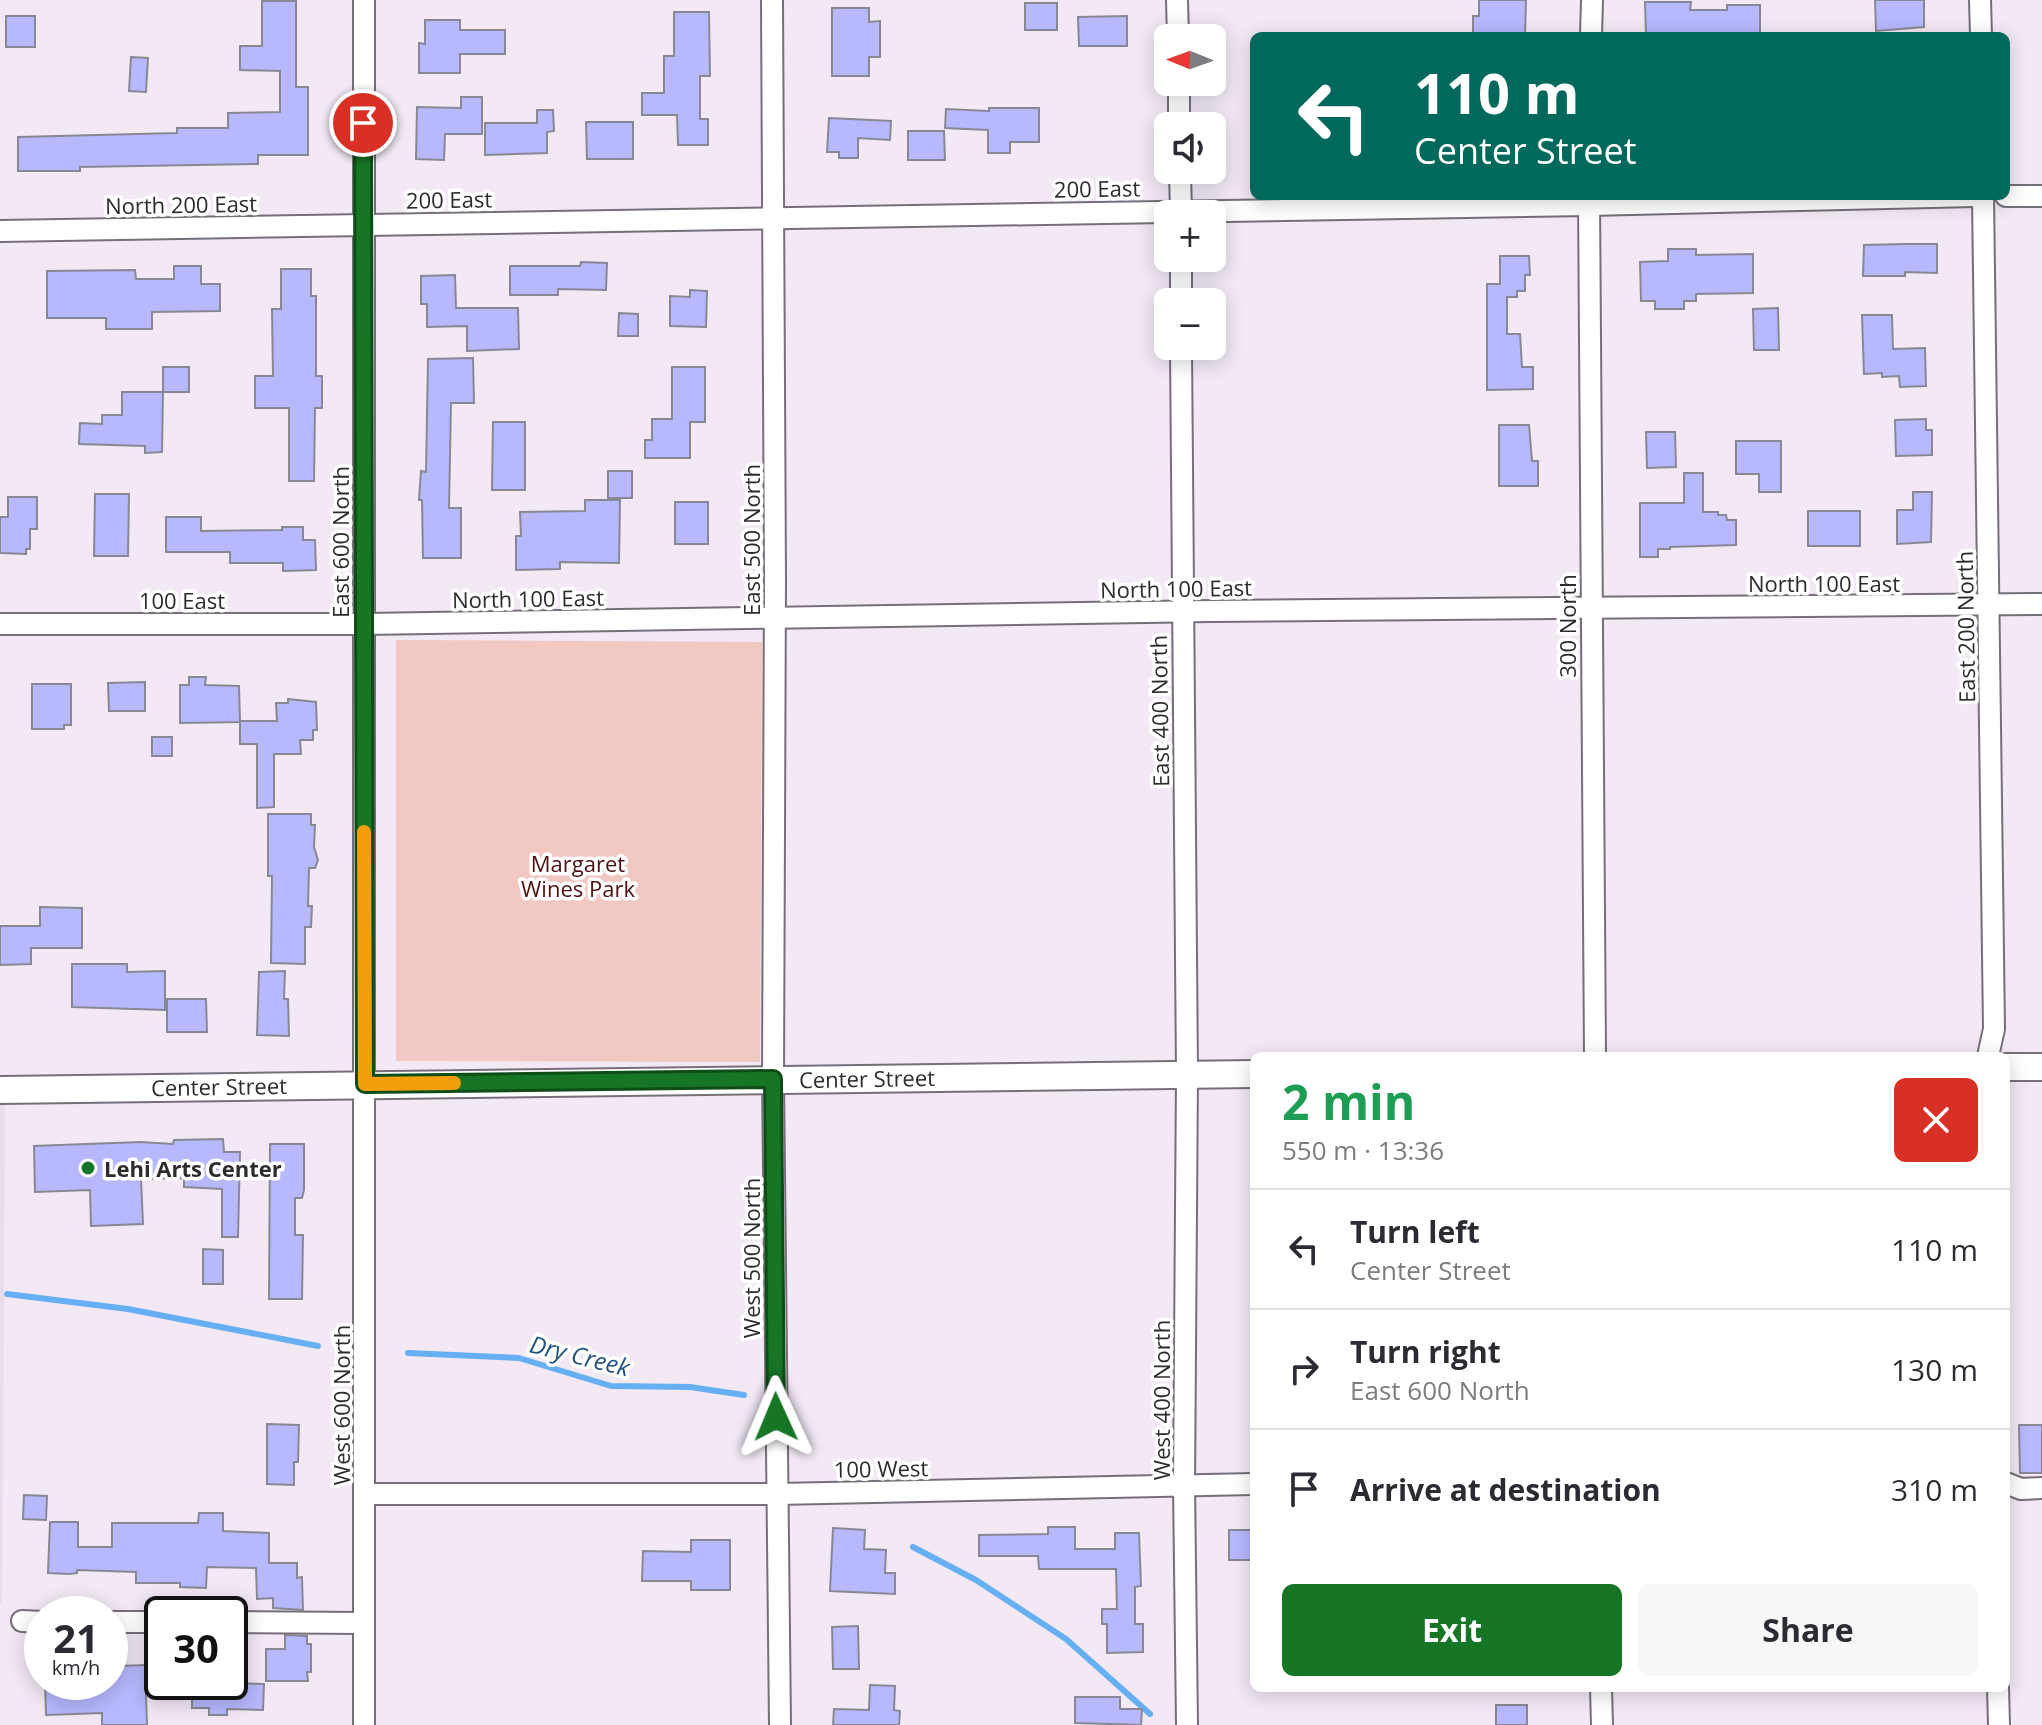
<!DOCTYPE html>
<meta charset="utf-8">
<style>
:root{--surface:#fff;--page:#f7f7f7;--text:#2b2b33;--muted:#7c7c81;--line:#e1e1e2;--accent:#167625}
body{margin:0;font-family:"Open Sans",sans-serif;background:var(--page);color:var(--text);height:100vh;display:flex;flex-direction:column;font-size:30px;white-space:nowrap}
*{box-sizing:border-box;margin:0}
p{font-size:26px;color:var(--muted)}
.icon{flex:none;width:44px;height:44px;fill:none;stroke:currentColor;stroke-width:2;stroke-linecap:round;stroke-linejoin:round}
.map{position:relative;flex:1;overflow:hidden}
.side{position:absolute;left:1250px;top:1052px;width:760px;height:640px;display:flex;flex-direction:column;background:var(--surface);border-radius:12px;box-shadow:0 4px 20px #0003}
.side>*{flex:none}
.hud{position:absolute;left:1250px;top:32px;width:760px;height:168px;border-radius:12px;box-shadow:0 4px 20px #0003;background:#00695c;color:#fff;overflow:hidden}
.needle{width:52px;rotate:271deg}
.tools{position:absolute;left:1154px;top:24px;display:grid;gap:16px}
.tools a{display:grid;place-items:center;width:72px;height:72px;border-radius:12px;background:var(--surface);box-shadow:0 4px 20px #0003;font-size:40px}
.speed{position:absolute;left:24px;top:1596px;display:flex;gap:16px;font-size:40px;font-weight:700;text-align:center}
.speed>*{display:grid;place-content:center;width:104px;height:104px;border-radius:50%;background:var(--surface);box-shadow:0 4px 20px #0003;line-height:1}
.speed small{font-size:20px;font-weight:400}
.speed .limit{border:4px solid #111;border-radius:12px;background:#fff;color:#111}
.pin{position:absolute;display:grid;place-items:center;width:68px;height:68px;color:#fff;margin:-34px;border:4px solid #fff;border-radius:50%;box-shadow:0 2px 8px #0007}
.me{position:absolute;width:88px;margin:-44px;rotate:359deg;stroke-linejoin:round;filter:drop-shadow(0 0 6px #0008)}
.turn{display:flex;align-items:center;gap:28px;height:168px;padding:0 32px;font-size:36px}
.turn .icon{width:104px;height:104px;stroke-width:2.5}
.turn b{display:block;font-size:56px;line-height:68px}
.round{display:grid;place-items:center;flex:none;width:84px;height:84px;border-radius:12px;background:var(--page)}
.summary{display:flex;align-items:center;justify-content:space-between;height:136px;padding:0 32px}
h1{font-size:48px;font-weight:700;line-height:60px;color:#1e9e55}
.cta{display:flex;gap:16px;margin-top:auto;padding:16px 32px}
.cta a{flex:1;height:92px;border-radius:12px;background:var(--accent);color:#fff;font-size:32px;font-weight:700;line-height:92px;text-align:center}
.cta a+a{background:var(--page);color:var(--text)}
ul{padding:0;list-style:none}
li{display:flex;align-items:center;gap:24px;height:120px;padding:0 32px;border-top:2px solid var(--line)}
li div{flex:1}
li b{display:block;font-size:30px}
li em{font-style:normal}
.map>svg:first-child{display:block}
.built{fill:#e9dced}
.green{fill:#f2c8c3}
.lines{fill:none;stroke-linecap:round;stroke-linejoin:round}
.stream{stroke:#67aff3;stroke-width:6}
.building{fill:#b7b8fe;stroke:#888894;stroke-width:2}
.minor-casing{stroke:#766f79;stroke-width:24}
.tertiary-casing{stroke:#766f79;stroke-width:30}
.minor{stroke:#fff;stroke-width:20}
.tertiary{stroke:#fff;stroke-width:26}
.route-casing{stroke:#0e4d18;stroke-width:20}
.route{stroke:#167625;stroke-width:14}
.slow{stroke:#f59e0b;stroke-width:14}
.poi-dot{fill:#167625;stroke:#fff;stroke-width:3}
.labels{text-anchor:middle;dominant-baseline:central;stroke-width:7;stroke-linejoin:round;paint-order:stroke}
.street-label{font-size:22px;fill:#2e2b2f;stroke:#fff}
.park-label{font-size:22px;fill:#4e110f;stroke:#fff}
.poi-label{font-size:22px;font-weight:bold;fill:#2e2b2f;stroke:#fff;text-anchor:start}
.water-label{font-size:24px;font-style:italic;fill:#205380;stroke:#fff}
</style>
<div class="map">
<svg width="2042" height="1725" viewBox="0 0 2042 1725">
<rect width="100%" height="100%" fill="#f2e9f5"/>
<polygon class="built" points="0,1105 5,1105 2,1604 0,1605"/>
<polygon class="green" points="396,640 762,642 760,1062 396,1061"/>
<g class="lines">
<g class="stream">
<polyline points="7,1294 128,1309 318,1346"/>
<polyline points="408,1353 519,1358 611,1386 690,1387 744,1395"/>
<polyline points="913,1547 976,1580 1066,1639 1150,1714"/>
</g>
</g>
<g class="building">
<polygon points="1479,0 1526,0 1525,36 1473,36 1473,16 1479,16"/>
<polygon points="1875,0 1924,0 1924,27 1876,31"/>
<polygon points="262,1 296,1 296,87 308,87 308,155 258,155 258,164 80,167 80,171 18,171 18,137 177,133 177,128 228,128 228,113 280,112 280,71 240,70 240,46 262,46"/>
<polygon points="1645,2 1691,2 1690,10 1727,10 1727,5 1760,5 1760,36 1646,36"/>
<rect x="1025" y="3" width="32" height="27"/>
<polygon points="832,8 869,8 869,22 880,21 880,57 869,57 869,76 832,76"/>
<polygon points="674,12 709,12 710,76 700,76 700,119 708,119 708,145 678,145 677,115 642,115 642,93 664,93 664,56 674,56"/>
<rect x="6" y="16" width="29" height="31"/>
<polygon points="1127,16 1127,46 1079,46 1078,17"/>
<polygon points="425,20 460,20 460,30 505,30 505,54 460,54 460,73 419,73 419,43 425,44"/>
<polygon points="131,57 148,58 146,92 129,91"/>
<polygon points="461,97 482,97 482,134 445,134 444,160 416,159 417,107 461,108"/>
<polygon points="989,108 1039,108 1039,142 1010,142 1010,153 988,153 988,130 945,128 946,109 989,111"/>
<polygon points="537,110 553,110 554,131 547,132 547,153 485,155 485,123 537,123"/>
<polygon points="829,118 891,121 890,140 858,138 858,158 839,158 839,152 827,152"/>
<polygon points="586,122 633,122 633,159 587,159"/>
<polygon points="908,131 944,131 945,160 908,160"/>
<polygon points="1904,244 1937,244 1937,273 1905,272 1905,276 1863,276 1864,245"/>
<polygon points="1668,249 1696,249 1696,255 1753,254 1753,293 1696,294 1696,301 1684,301 1684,309 1655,309 1655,301 1641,301 1640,262 1668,261"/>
<polygon points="1500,256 1529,256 1530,275 1525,275 1525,291 1517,291 1517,297 1507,297 1507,334 1520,334 1522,367 1533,367 1533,389 1487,390 1487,284 1500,284"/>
<polygon points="581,262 607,263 606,290 558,289 558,295 510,295 510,266 580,266"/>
<polygon points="174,266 201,266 201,284 220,284 220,311 152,312 152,329 106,329 106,318 47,318 47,271 135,270 136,279 174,279"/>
<polygon points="281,269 311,269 311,296 316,296 316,376 322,376 322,408 315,408 314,481 289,481 289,408 255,408 255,376 273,376 272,309 281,309"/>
<polygon points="455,275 456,308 518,308 519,349 467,351 467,326 427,327 427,304 421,304 421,276"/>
<polygon points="690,290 707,291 706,327 670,326 670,296 690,297"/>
<polygon points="1778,308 1779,350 1754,350 1753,309"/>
<polygon points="619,313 638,314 638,336 618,336"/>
<polygon points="1862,315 1892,315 1893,349 1925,348 1926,386 1900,387 1899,376 1882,377 1882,373 1864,374"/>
<polygon points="473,358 474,403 451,403 449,508 461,508 461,558 423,558 422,500 419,500 421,471 426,472 428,359"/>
<rect x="163" y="367" width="26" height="25"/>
<polygon points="672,367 705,367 705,422 690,422 690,458 645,458 645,440 652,440 652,419 672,419"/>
<polygon points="122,392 163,392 162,452 145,453 145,446 79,444 80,423 102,424 102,415 122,415"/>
<polygon points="1926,419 1926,430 1932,430 1932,455 1896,456 1895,420"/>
<polygon points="493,422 525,422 525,490 492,490"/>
<polygon points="1499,425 1529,425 1532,461 1538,461 1538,486 1499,486"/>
<polygon points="1646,432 1675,432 1676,467 1647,468"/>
<polygon points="1736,441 1781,441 1781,492 1759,492 1759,474 1736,474"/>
<rect x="608" y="471" width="24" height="27"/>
<polygon points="1684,473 1703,473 1703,512 1718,512 1718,515 1726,515 1727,520 1736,520 1736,545 1670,547 1670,549 1658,549 1658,557 1640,557 1640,503 1684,503"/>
<polygon points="1913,492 1932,492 1931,542 1897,544 1897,510 1913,510"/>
<polygon points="95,494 129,494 128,556 94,556"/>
<polygon points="8,497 37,497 37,529 30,529 30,549 26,549 26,554 0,553 0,517 8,517"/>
<polygon points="585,500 620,500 619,563 560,562 560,569 516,570 516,536 521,536 520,512 585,511"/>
<rect x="675" y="502" width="33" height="42"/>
<rect x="1808" y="511" width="52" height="35"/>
<polygon points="166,517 201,517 201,531 282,530 282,527 303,527 303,540 315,540 316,570 283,571 283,563 230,563 230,552 166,552"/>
<polygon points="189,677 206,677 205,685 239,686 240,722 180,723 180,685 189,685"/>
<polygon points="145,682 145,711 109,711 108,683"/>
<polygon points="32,684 71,684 71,725 64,725 64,729 32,729"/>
<polygon points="288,699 316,702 317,730 313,730 313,740 300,740 301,754 274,754 274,807 257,808 257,744 240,744 240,721 277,721 276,703 288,703"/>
<rect x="152" y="737" width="20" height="19"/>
<polygon points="268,814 311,814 311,825 315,825 314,847 318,860 315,868 309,868 308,906 312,906 311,927 305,927 305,964 271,963 272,876 268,876"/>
<polygon points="40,907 82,908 82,948 31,948 31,964 0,965 0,926 40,926"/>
<polygon points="72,964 127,964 127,972 165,971 165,1010 72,1007"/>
<polygon points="285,971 284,999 288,999 289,1036 257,1035 259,972"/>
<polygon points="167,999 206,999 207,1032 167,1032"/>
<polygon points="223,1139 224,1152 240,1152 238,1237 222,1237 222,1189 184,1187 184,1178 141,1179 143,1224 91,1226 90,1190 35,1192 34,1146 140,1142 173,1144 174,1140"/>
<polygon points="270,1144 304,1144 304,1190 302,1198 295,1198 295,1235 303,1235 302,1299 269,1299"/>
<polygon points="203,1249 223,1250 223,1284 203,1284"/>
<polygon points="267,1424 299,1425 298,1462 294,1462 294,1485 267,1484"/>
<polygon points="2019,1425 2042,1425 2042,1473 2020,1473"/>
<polygon points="24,1495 47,1496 46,1520 23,1519"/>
<polygon points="199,1513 223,1513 223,1531 269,1533 269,1563 297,1563 297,1578 302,1577 303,1610 273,1608 273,1598 257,1599 256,1568 207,1567 206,1588 180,1587 180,1583 136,1583 136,1572 77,1570 77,1573 69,1574 48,1573 50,1522 78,1522 78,1547 112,1547 112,1523 198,1523"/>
<polygon points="1048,1527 1075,1527 1075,1549 1115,1549 1115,1533 1139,1533 1141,1586 1135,1587 1135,1624 1143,1624 1143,1652 1107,1653 1107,1624 1102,1624 1102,1609 1117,1609 1116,1569 1039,1569 1038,1556 979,1556 979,1535 1048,1534"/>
<polygon points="833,1528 865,1530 864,1549 886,1550 885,1573 895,1573 895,1594 830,1591"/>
<rect x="1229" y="1530" width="25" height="30"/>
<polygon points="691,1540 730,1540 730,1590 691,1590 691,1581 642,1581 643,1551 691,1552"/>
<polygon points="858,1626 859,1669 833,1669 832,1627"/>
<polygon points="285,1635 307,1636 307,1644 311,1644 311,1672 307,1672 308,1681 266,1681 266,1649 285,1649"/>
<polygon points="145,1665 147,1725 102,1725 102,1713 46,1715 45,1682 110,1682 110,1670 118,1670 118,1666"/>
<polygon points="192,1682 264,1684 263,1710 227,1709 227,1715 209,1715 209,1708 192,1708"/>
<polygon points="870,1685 895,1686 894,1710 900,1711 899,1725 833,1725 834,1709 869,1710"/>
<polygon points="1075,1697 1120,1697 1120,1709 1142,1709 1141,1725 1075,1723"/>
<rect x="1496" y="1705" width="31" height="20"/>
</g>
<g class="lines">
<defs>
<g id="minor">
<polyline points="364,0 364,1725"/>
<polyline points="772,0 775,579 773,1079 780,1725"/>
<polyline points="1177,0 1178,38"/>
<polyline points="1980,0 1981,36"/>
<polyline points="1591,36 1592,0"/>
<polyline points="1179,82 1179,126"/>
<polyline points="1180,170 1181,214"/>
<polyline points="1589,196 1595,1056"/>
<polyline points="1983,196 1994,1029 1988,1056"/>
<polyline points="2006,196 2042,196"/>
<polyline points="0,231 1589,205 1975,196"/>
<polyline points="1181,258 1181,302"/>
<polyline points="1181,346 1187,1075 1184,1486 1187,1725"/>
<polyline points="0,624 364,624 1211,611 2042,604"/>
<polyline points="2006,1483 2021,1489 2042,1488"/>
<polyline points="365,1494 778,1494 1254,1484"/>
<polyline points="22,1621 42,1622"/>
<polyline points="110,1622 162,1622"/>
<polyline points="230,1622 364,1623"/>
<polyline points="1601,1688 1602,1725"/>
<polyline points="1998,1688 1999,1725"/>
</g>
<g id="tertiary">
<polyline points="2006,1067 2042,1067"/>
<polyline points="0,1090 1254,1074"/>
</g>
</defs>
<use href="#minor" class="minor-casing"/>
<use href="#tertiary" class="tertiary-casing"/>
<use href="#minor" class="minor"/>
<use href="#tertiary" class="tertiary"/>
</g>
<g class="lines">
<defs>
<polyline id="route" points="363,123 365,1084 773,1079 776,1417"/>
</defs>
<use href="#route" class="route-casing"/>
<use href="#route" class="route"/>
<polyline class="slow" points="364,832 365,1084 454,1083"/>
</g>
<circle class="poi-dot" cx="88" cy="1168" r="8"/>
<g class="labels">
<g class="street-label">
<text transform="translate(1097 188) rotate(-1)">200 East</text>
<text transform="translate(449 199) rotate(-1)">200 East</text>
<text transform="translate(181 204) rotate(-1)">North 200 East</text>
<text transform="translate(751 540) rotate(-90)">East 500 North</text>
<text transform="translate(340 542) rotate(-90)">East 600 North</text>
<text x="1824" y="583">North 100 East</text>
<text transform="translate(1176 588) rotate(-1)">North 100 East</text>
<text transform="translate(528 598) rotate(-1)">North 100 East</text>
<text x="182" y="600">100 East</text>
<text transform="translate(1567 626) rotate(-90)">300 North</text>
<text transform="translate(1965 627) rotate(-91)">East 200 North</text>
<text transform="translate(1159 711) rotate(-91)">East 400 North</text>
<text transform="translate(867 1078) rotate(-1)">Center Street</text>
<text transform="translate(219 1086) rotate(-1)">Center Street</text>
<text transform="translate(751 1258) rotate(-90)">West 500 North</text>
<text transform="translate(1161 1400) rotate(-90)">West 400 North</text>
<text transform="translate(341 1405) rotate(-90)">West 600 North</text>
<text transform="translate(881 1468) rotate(-1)">100 West</text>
</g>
<g class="park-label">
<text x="578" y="863">Margaret<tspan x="578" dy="25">Wines Park</tspan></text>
</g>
<g class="poi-label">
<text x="104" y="1168">Lehi Arts Center</text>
</g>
<g class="water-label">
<text transform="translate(580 1355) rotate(14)">Dry Creek</text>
</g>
</g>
</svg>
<div class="tools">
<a><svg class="needle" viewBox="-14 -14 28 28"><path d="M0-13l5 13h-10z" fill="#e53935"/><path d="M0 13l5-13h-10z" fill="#7c7c81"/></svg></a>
<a><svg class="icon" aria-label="sound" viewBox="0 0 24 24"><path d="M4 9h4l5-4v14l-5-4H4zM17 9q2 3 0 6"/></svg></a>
<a>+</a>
<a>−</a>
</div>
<div class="speed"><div>21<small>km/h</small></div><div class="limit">30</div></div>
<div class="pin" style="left:363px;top:123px;background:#d93025"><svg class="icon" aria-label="arrive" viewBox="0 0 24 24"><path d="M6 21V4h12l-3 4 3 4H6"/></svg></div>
<svg class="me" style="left:776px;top:1417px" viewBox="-20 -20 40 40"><path d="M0-17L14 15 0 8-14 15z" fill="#167625" stroke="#fff" stroke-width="4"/></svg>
<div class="hud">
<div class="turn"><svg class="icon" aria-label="left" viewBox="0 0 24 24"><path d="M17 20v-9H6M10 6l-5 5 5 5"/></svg><div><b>110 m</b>Center Street</div></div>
</div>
<section class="side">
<div class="summary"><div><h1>2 min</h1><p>550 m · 13:36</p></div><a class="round" style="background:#d93025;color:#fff"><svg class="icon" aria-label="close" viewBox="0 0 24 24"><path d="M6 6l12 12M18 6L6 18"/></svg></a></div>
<ul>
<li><svg class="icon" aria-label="left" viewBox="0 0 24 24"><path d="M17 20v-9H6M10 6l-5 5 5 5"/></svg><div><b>Turn left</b><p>Center Street</p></div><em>110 m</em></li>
<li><svg class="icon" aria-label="right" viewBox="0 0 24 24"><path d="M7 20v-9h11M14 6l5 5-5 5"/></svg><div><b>Turn right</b><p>East 600 North</p></div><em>130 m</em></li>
<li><svg class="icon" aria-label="arrive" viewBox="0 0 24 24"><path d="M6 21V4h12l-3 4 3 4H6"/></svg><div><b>Arrive at destination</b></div><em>310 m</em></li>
</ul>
<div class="cta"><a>Exit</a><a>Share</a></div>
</section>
</div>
